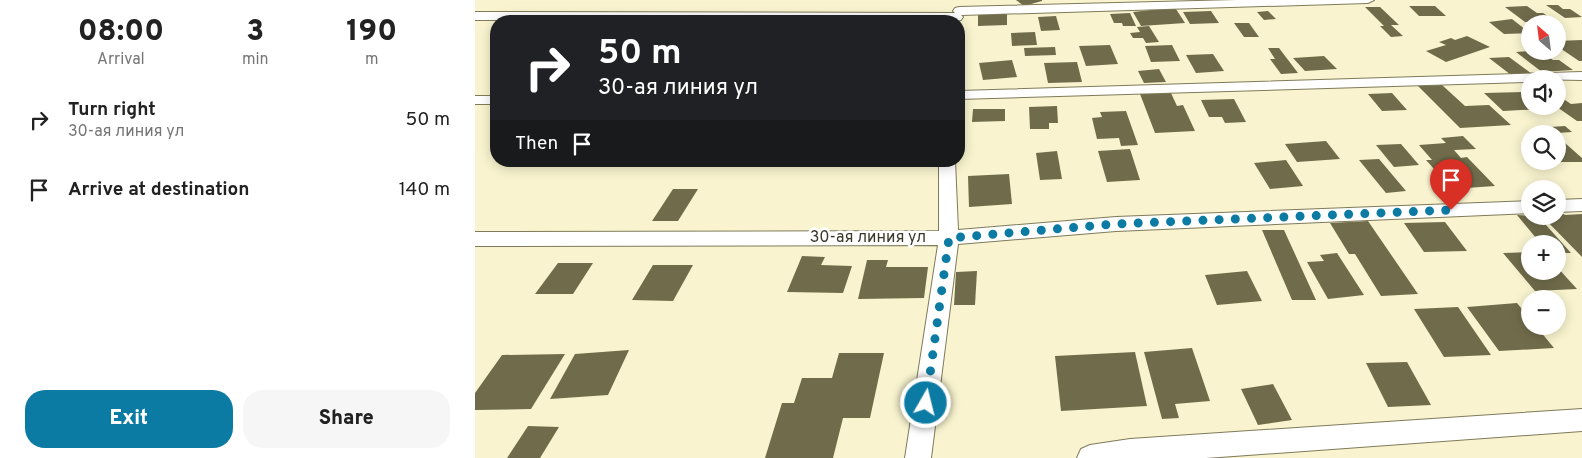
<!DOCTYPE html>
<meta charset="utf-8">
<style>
:root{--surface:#fff;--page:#f6f6f6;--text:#222;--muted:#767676;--accent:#0c7ba4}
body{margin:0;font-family:Overpass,sans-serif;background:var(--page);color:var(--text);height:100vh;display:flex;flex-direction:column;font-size:19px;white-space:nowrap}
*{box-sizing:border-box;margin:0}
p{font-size:16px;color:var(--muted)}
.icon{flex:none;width:28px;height:28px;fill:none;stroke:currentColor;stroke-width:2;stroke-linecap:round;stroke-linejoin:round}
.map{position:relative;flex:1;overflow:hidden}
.side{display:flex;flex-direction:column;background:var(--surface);width:475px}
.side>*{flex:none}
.hud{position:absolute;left:15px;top:15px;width:475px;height:152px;border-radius:20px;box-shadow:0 2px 12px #0003;background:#202124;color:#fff;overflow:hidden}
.needle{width:32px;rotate:332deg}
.fabs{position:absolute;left:1046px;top:15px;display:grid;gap:10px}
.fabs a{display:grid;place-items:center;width:45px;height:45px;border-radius:50%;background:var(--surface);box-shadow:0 2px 12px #0003;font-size:25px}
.pin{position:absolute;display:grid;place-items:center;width:42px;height:42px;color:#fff;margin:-51px -21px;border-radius:50% 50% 50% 0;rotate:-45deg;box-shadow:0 0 5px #0007}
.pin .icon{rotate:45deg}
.me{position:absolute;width:55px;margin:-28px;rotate:8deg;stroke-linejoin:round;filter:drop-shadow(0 0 4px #0008)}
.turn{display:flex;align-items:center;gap:18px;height:105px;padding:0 25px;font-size:22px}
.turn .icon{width:65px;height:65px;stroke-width:2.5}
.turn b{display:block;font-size:35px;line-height:42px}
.then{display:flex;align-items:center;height:48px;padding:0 25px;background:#0003;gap:10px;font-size:19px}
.eta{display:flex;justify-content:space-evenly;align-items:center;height:85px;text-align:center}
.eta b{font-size:30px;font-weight:800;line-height:35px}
.primary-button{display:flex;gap:10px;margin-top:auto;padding:10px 25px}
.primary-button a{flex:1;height:58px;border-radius:20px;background:var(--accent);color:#fff;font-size:20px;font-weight:800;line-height:58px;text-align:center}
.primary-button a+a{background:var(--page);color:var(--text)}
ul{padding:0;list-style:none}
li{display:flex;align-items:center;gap:15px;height:70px;padding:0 25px}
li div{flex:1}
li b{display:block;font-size:19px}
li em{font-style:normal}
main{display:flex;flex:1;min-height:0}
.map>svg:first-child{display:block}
.building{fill:#706c4b}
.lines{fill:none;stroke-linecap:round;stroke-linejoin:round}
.minor-casing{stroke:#7f7a59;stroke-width:2}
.minor{fill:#fff;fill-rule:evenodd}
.route{stroke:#0c7ba4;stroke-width:9;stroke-dasharray:0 16.2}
.labels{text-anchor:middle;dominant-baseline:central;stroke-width:5;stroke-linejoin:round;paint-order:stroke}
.street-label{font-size:16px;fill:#3a382a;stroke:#fff}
</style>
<main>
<section class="side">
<div class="eta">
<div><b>08:00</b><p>Arrival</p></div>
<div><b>3</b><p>min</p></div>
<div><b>190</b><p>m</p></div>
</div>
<ul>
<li><svg class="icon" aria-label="right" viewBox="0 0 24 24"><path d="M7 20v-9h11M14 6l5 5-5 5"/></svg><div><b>Turn right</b><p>30-ая линия ул</p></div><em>50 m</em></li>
<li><svg class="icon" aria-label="arrive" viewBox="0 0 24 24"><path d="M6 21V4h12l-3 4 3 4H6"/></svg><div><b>Arrive at destination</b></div><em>140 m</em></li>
</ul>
<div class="primary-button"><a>Exit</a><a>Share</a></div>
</section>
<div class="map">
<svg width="1107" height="458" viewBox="0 0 1107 458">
<rect width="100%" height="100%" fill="#f9f4cf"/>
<g class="building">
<polygon points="541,0 567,0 567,1 549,6"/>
<polygon points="1071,5 1083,5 1088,9 1095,9 1107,17 1090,18"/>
<polygon points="934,6 960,6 971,16 944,16"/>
<polygon points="1052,6 1062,13 1068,13 1080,21 1050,22 1030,7"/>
<polygon points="890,7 905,7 924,25 916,25 928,36 916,37 905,26 909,26"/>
<polygon points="685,9 701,9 710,23 666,26 658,12"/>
<polygon points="736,11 744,23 715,24 708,12"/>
<polygon points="793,11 801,19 789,20 782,12"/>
<polygon points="532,13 532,25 503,26 503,14"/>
<polygon points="655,13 661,26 648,26 647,23 639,23 635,14"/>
<polygon points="581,16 585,30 566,31 563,17"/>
<polygon points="1037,19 1055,33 1029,34 1014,22"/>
<polygon points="759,23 774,23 784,37 769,37"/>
<polygon points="674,26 684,42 671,43 668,38 658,38 655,33 665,32 662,27"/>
<polygon points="560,32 562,45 537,46 536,33"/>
<polygon points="992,36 1015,47 971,62 951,51 971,45 964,42 976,38 980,40"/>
<polygon points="1107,40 1107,61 1104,61 1082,46 1082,41"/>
<polygon points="635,45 643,64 611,66 604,46"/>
<polygon points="697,45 705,61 676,62 670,46"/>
<polygon points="580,47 581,55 550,56 549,48"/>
<polygon points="793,48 804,48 823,73 806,74 795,59 800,59"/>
<polygon points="1056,51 1066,51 1078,60 1084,60 1098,70 1067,72 1041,52"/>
<polygon points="738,54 749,71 721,73 711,55"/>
<polygon points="849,56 862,69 830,71 818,58"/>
<polygon points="1034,57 1057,74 1036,75 1014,58"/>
<polygon points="537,60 542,77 508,80 504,63"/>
<polygon points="602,62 607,82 573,83 569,63"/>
<polygon points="684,69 691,82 669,83 663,71"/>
<polygon points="967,85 990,106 1014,105 1036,125 985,128 943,86"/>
<polygon points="1048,92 1055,98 1055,106 1065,106 1068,109 1028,111 1009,93"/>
<polygon points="696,93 702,106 708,105 720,131 680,133 665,94"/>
<polygon points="917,93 932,110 907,111 893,94"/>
<polygon points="1082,98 1087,98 1096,104 1107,103 1107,121 1102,121 1082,107"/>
<polygon points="759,99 771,122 750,123 747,117 734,117 726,100"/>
<polygon points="582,106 583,123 574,123 574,129 555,129 554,107"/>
<polygon points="498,109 530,109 530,121 497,122"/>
<polygon points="651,111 663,145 646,146 644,138 622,139 617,118 627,117 625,112"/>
<polygon points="1090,126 1097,132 1082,133 1075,127"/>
<polygon points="988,136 1001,149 979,150 986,158 992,157 1020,186 977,189 951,160 957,160 944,145 971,143 966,138"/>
<polygon points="1082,136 1107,158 1107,162 1084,162 1082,161"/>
<polygon points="851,141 865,159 822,162 810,144"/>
<polygon points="926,144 944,165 919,167 901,145"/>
<polygon points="655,149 665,180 632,182 623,151"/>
<polygon points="582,151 587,179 565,180 561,153"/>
<polygon points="904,159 931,191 911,193 884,160"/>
<polygon points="811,160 828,186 795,189 779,163"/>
<polygon points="534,174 537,204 494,207 493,176"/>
<polygon points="198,189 223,189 203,221 177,221"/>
<polygon points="1082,210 1090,215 1107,214 1107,257 1067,216 1082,216"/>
<polygon points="1042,215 1063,216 1096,253 1082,253 1082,244 1066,244"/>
<polygon points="893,221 943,294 906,296 880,254 874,254 855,223"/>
<polygon points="970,222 992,251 949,252 929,223"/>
<polygon points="787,230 809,230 841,300 817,300"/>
<polygon points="1055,252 1055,271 1082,271 1082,267 1102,289 1060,291 1028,253"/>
<polygon points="862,253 889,295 853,299 832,262 849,261 845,255"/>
<polygon points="327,256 350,257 346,265 377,266 368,293 312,292"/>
<polygon points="392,260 413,260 411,267 453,267 449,298 383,299"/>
<polygon points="83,263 118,263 98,294 60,294"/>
<polygon points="178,265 218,265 198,301 157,300"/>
<polygon points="502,271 500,305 479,305 481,272"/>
<polygon points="772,271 787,301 742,305 730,275"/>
<polygon points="1042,303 1055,319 1055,326 1061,326 1079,348 1024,351 992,307"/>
<polygon points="983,307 1016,355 969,357 939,309"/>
<polygon points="717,348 735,401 700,404 704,418 687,419 669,352"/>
<polygon points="154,350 133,395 75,399 100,354"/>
<polygon points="660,352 672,406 586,411 580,356"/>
<polygon points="364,353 409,353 395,418 368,418 358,458 290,458 307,403 319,403 327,378 357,378"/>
<polygon points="90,354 56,409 0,410 0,393 27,355"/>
<polygon points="932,362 956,405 913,407 891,363"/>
<polygon points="798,384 817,420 783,425 766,389"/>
<polygon points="53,426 84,427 65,458 32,458"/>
</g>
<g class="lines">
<defs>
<g id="minor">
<polygon points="762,0 899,0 893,3 486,15 488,17 486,20 482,21 0,20 0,12 480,13 478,11 480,8 484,7"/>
<polygon points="1107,72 1107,80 1055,79 1055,82 484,99 484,91"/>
<rect x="0" y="96" width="21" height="8"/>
<polygon points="464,161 480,161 483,230 641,217 1055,201 1055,213 641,231 483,244 456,458 430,458 463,245 0,246 0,232 464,231"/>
<polygon points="1107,199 1107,211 1082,212 1082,200"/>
<polygon points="1107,409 1107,431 731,458 602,458 606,449 615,445 655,439"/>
</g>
</defs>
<use href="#minor" class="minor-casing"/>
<use href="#minor" class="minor"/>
</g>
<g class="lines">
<polyline class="route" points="451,403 474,238 640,224 976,210"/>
</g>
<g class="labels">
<g class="street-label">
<text x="393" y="238">30-ая линия ул</text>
</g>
</g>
</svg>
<div class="fabs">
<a><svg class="needle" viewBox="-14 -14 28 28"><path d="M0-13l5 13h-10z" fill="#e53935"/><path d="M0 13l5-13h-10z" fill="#767676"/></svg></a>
<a><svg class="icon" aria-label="sound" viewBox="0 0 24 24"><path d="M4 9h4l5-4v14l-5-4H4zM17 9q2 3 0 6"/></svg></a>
<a><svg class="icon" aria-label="search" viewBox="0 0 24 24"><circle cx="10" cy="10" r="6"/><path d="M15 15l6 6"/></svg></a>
<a><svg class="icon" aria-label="layers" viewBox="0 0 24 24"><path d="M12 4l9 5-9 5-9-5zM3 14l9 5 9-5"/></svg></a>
<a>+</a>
<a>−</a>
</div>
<div class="pin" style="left:976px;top:210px;background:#d93025"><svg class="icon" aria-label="arrive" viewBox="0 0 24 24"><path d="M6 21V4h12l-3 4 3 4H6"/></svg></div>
<svg class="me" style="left:451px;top:403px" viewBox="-20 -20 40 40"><circle r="17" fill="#0c7ba4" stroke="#fff" stroke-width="3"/><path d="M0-11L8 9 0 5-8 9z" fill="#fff"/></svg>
<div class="hud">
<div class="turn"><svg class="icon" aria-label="right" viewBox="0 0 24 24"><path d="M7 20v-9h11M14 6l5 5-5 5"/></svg><div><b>50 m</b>30-ая линия ул</div></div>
<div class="then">Then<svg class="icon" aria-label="arrive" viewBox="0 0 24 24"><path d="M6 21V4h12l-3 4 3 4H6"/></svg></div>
</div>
</div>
</main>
